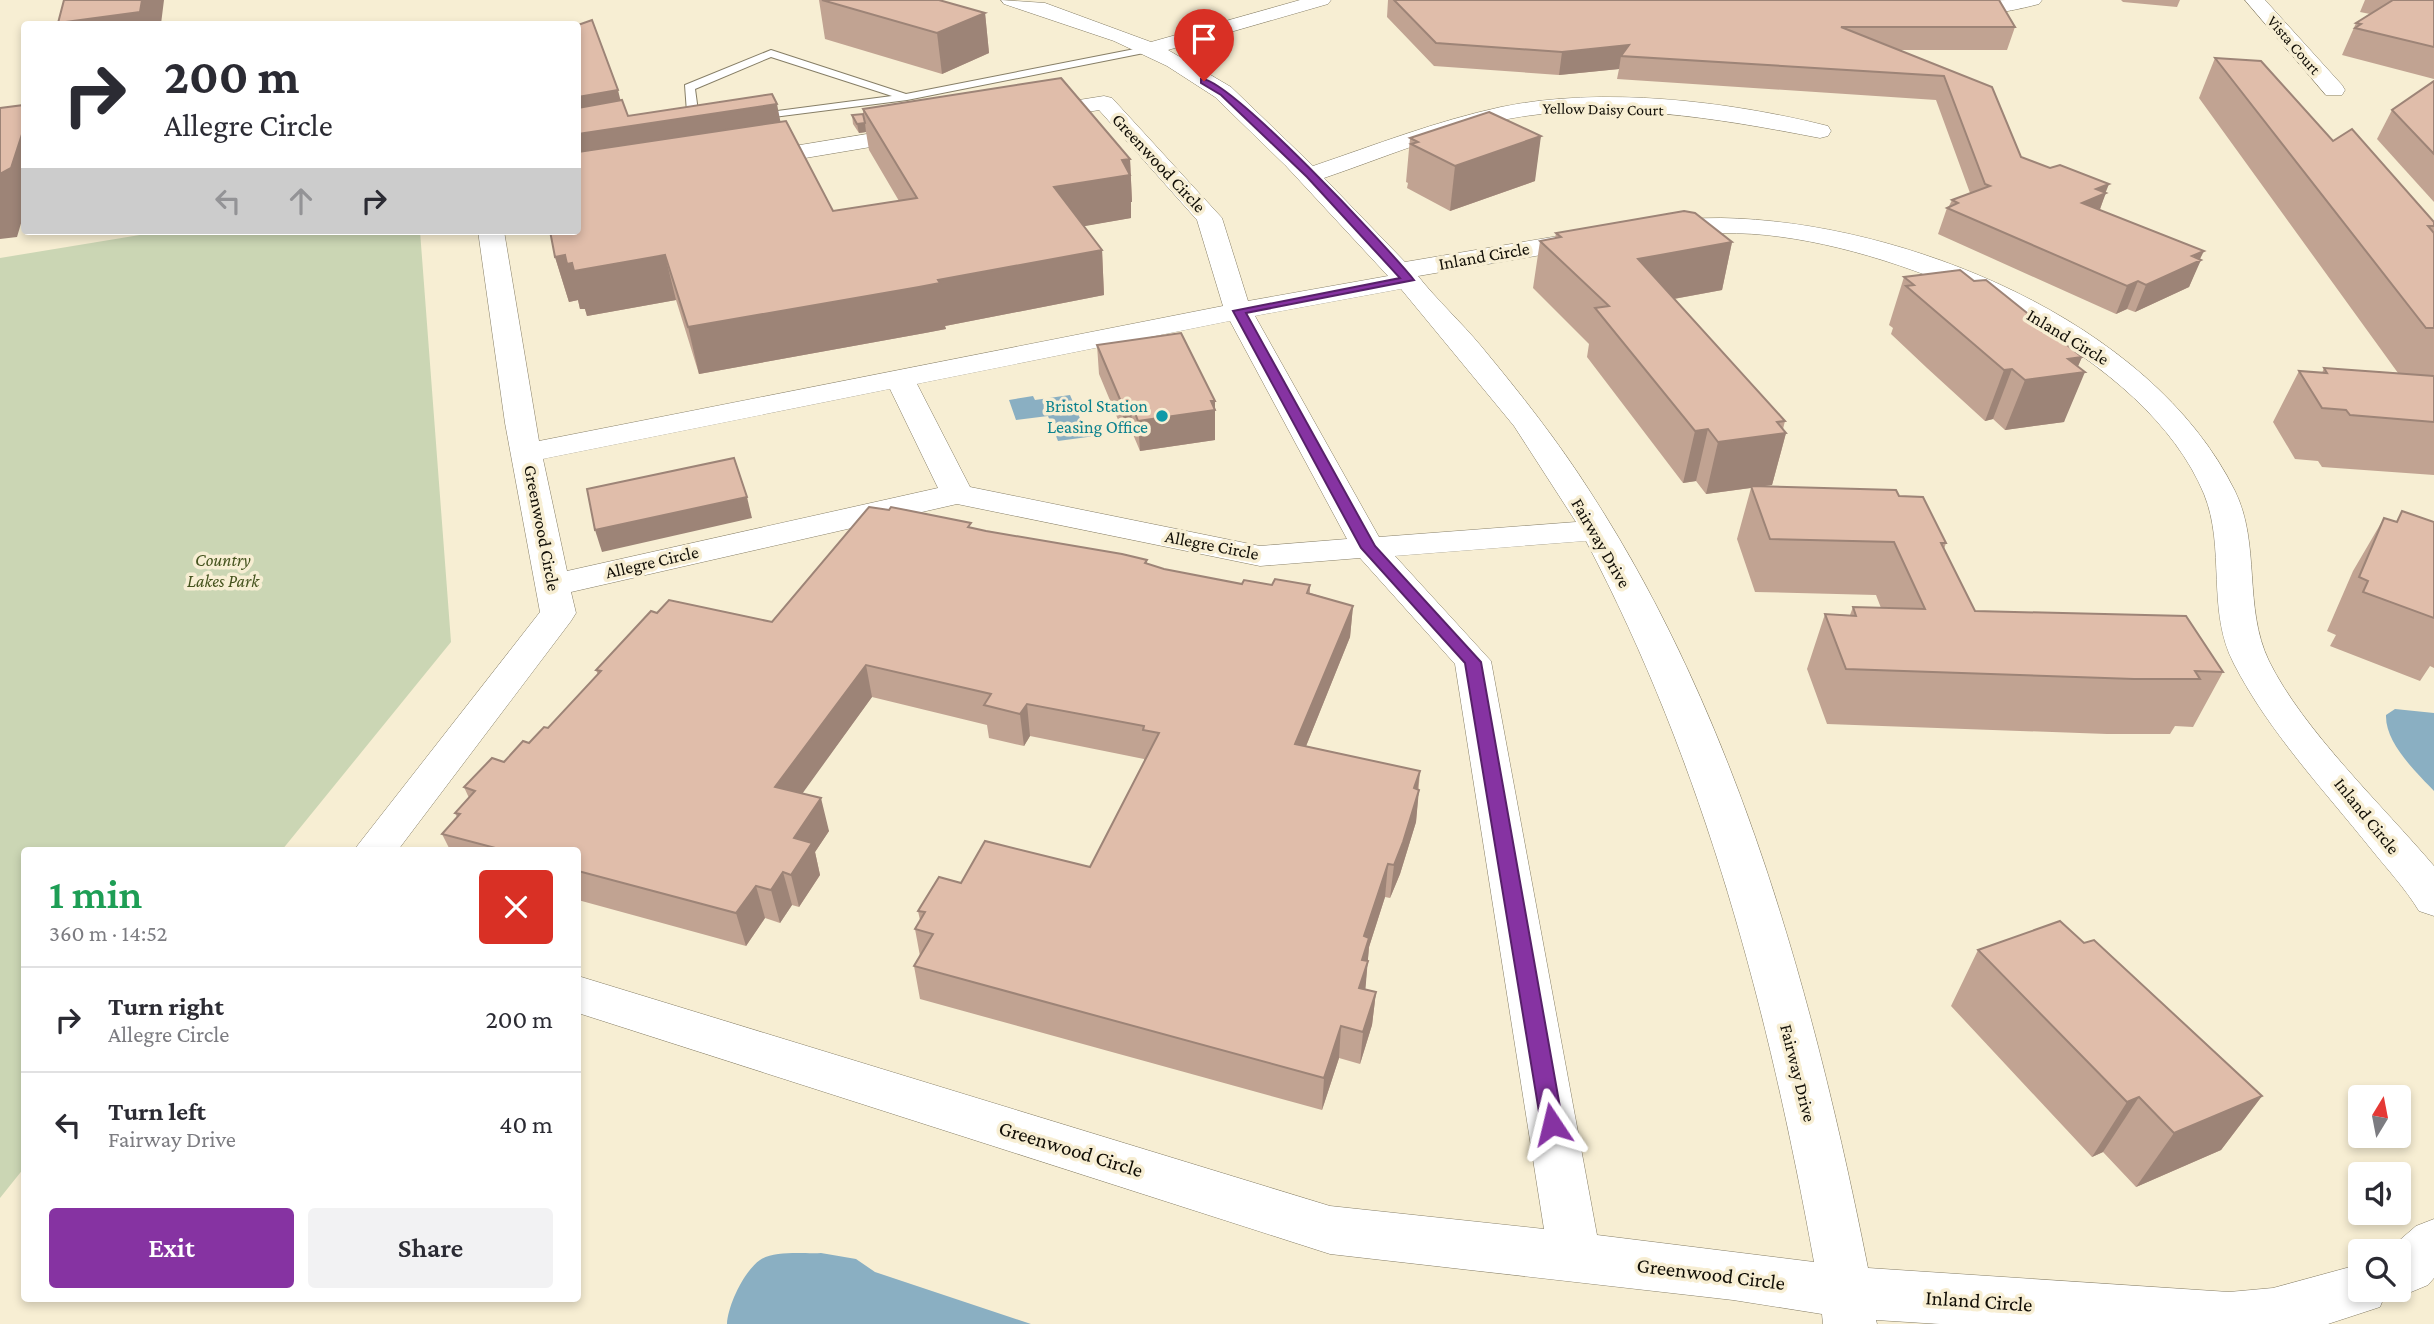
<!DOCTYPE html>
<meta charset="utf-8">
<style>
:root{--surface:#fff;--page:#f2f2f3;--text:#2b2b33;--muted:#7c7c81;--line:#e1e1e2;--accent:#8633a2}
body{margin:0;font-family:"Crimson Pro",serif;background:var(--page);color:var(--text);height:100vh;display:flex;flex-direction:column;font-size:26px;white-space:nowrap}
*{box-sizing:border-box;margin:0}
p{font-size:23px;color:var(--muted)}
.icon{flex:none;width:38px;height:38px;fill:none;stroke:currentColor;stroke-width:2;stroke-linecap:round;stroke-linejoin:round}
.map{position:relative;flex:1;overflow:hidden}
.details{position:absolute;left:21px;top:847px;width:560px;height:455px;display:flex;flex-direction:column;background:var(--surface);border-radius:7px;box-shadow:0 4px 10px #0003}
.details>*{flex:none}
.banner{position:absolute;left:21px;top:21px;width:560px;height:214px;border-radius:7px;box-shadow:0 4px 10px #0003;background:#fff;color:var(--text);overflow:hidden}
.needle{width:46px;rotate:10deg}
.buttons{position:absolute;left:2348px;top:1085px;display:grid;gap:14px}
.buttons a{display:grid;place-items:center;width:63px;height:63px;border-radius:7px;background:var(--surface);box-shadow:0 4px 10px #0003;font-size:35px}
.pin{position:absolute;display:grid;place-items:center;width:60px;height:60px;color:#fff;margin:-72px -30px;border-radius:50% 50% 50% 0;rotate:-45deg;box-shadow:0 0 7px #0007}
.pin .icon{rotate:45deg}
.me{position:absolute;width:77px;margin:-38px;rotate:350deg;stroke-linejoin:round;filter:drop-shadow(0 0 5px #0008)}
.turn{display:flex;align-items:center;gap:24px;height:147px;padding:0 28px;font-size:32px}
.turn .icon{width:91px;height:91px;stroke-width:2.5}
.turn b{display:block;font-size:49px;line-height:60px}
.lanes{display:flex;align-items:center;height:66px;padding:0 28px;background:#0003;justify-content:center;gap:35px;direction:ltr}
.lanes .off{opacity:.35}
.round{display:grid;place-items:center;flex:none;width:74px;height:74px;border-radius:7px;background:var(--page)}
.overview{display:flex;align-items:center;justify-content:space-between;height:119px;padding:0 28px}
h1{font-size:42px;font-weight:600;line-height:52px;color:#1e9e55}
.cta{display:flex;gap:14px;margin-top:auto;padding:14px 28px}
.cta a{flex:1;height:80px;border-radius:7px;background:var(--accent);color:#fff;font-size:28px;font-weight:600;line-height:80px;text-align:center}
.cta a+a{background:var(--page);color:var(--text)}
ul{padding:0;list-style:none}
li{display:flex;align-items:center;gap:21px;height:105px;padding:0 28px;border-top:2px solid var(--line)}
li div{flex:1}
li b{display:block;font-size:26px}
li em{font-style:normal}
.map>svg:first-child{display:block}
.green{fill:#cbd6b4}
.water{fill:#8aafc2}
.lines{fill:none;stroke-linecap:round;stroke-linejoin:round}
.service-casing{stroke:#867e66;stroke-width:2}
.minor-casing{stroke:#867e66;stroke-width:1}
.service{fill:#fff;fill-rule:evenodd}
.minor{fill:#fff;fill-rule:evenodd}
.wall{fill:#c1a392}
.shaded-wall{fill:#9d8477}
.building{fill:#e0bdaa;stroke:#9d8477;stroke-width:2}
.route{fill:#8633a2;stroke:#572169;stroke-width:2}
.culture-dot{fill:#0f9aa8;stroke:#f7eed3;stroke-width:2.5}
.labels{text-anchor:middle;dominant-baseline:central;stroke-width:7;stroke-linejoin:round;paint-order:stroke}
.far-street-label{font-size:16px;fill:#110e06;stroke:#f7eed3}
.street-label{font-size:18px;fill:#110e06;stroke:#f7eed3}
.culture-label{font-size:18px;fill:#0d838f;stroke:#f7eed3;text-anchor:end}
.park-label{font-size:18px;font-style:italic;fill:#45531e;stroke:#f7eed3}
.near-street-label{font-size:21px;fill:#110e06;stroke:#f7eed3}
</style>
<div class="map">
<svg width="2434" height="1324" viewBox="0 0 2434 1324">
<rect width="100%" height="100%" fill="#f7eed3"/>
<polygon class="green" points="164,231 420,231 451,642 282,850 24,850 24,1168 0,1198 0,258"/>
<g class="water">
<polygon points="1070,395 1082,423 1089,422 1095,436 1058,441 1048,416 1016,420 1009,400 1033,396 1035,400"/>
<path d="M2395,709L2434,713V791C2416,772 2385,743 2386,715Z"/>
<path d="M821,1253L856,1259L875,1272L1031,1324H727C728,1305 744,1271 760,1260C775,1250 804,1254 821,1253Z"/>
</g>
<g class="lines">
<defs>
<polygon id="service" points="1150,46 1154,47 1154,51 907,100 750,120 748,118 754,114 892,96 771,57 695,89 700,126 694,130 688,126 685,85 771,50 906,94"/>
<g id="minor">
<path d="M1001,0L1045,3L1151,42L1300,0H1331L1328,4L1168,50L1231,87L1313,166C1375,145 1436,121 1501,107C1602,86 1728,101 1828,126L1831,131L1828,136L1820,138C1716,118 1607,99 1502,120C1441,133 1383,158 1324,178L1405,262L1588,231L1597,234L1601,239L1597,244L1588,247L1418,276C1437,300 1461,322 1481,346C1520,393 1558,441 1591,493C1740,723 1815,1002 1868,1268L2229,1292L2273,1288L2361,1264V1290H2399V1251H2387L2416,1226L2434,1219V1278L2428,1285L2399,1297L2386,1292L2380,1307L2328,1324H1940L1876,1320L1877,1324H1823L1822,1314L1733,1300L1330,1254L578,1013V976L1330,1206L1544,1229L1455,664L1360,558L1260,566L957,504L571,592L576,613L571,621L398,850H354L540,612L505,423L478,231H504L539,441L1223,306L1197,220L1099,110L1035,121L1027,119L1024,114L1027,109L1035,107L1104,96L1112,98L1222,218L1248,301L1388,276L1286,166L1215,97L1167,66L1114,41L1004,4ZM1401,289L1514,426L1576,522L1379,537L1255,316ZM1230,321L1347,539L1260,546L970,487L917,384ZM890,389L938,488L567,571L543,459ZM1586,541C1705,767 1769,1012 1814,1262L1597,1235L1491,661L1395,556Z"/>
<path d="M2006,0H2042L2039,4C2020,9 1958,24 1944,8L1954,2Z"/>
<polygon points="2245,0 2265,0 2342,85 2345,90 2342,95 2326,95"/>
<polygon points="916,126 927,133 924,138 752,167 744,165 740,160 744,155 752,153"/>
<path d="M1721,218C1903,221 2151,320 2235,491C2261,544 2243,607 2269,661C2303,730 2383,806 2434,866V916L2419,911C2405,888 2387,869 2371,849C2323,789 2269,732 2234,664C2206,611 2226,548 2204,494C2146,354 1923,256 1782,237C1742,231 1700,233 1659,235L1650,232L1646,227L1650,222L1659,219Z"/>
</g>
</defs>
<use href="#service" class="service-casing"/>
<use href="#minor" class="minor-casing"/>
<use href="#service" class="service"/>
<use href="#minor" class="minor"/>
</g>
<g class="wall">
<polygon points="819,0 939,0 985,13 989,53 942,74 825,39"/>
<polygon points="1388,0 1999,0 2015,27 2007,50 1898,50 1992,87 2021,157 2105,193 2100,210 2200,260 2189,287 2135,312 2127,309 2116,314 1938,234 1947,208 1949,206 1952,200 1970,193 1936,100 1617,79 1619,69 1559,75 1434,66 1387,17"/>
<polygon points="2121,0 2180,0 2177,7 2123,2"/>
<polygon points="2365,0 2434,0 2434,79 2342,55 2356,23 2370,14 2360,12"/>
<polygon points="2215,58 2333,141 2434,222 2434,475 2322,467 2318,461 2295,459 2273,422 2299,371 2322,373 2324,368 2398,373 2199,98"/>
<polygon points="2434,81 2434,202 2377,139 2392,110"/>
<polygon points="621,101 628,116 781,122 833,211 899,201 869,150 866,132 859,133 853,124 852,115 863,114 863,109 1130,159 1132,202 1131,202 1131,218 1083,226 1102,250 1104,295 945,326 946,329 925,333 699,374 676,300 587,316 585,309 580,309 578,300 569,302 555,257 552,240 551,240"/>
<polygon points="1410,138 1535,181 1450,211 1407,188 1408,183 1406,182"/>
<polygon points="1556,233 1732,242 1722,290 1674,299 1785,421 1783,429 1786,433 1772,485 1758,486 1899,496 1946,543 1944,549 1975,611 2223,672 2193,727 2175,726 2170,734 2107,734 1827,724 1807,669 1825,614 1850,615 1853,607 1881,608 1876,595 1755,592 1737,539 1751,488 1706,494 1696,481 1683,483 1587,357 1589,344 1533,288 1540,241 1555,238"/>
<polygon points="1904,277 1974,281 2082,357 2078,366 2064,422 2005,430 1993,419 1985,421 1927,368 1891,334 1893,328 1889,325"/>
<polygon points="1097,345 1215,401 1215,440 1140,451 1132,432 1124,434 1099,374"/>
<polygon points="2402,511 2434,522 2434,668 2430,666 2420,681 2330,646 2336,635 2327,631 2353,571 2384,518 2396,522"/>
<polygon points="971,528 1147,560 1147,564 1164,569 1242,584 1310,585 1310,593 1353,606 1350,637 1306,746 1420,771 1416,822 1400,874 1390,898 1385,897 1369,947 1365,989 1376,992 1372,1025 1360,1064 1339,1058 1322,1110 920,999 914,966 920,956 915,929 920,920 918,911 961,883 1090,867 1144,762 1144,759 1030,736 1024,746 989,738 987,725 872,697 802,793 829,831 815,852 820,875 799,907 792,905 780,923 765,918 746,946 578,900 578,850 450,850 442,834 457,817 455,813 469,798 464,787 504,762 548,728 598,675 596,670 657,613 772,622"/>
<polygon points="2084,943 2262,1096 2221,1150 2136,1187 2103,1152 2092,1157 1951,1006 1978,950"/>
</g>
<g class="shaded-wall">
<polygon points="142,0 164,0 161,24 59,24 58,23"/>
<polygon points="985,13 989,53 942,74 937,33"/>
<polygon points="1629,45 1621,56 1619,69 1559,75 1562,52"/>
<polygon points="618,90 627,127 777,104 785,145 578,180 578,97"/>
<polygon points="865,123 866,132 859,133 857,124"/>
<polygon points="24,128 24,219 22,220 17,237 0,239 0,174"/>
<polygon points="1541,136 1535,181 1450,211 1455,166"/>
<polygon points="1130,159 1132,202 1131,202 1131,218 1057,231 1054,187 1122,160"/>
<polygon points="2109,184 2105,194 2106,193 2096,219 2082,203 2096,189"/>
<polygon points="1732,242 1722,290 1629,307 1638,259"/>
<polygon points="1102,250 1104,295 945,326 946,329 925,333 699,374 688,327"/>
<polygon points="2204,251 2199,261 2201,260 2189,287 2135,312 2146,285 2192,256"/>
<polygon points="565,255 665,255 676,300 587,316 585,309 580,309 578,300 569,302 555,257"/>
<polygon points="2138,281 2127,309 2116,314 2127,286"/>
<polygon points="2082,357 2075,373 2085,372 2064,422 2005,430 2025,380 2068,359"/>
<polygon points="2012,369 1993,419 1985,421 2004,370"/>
<polygon points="1215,401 1215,440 1140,451 1138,421"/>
<polygon points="1131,402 1132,432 1124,434 1122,404"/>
<polygon points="1708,429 1696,481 1683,483 1695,431"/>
<polygon points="1786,433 1772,485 1706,494 1718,442"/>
<polygon points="747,497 752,518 602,552 595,530"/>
<polygon points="1353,606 1350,637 1294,776 1295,744"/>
<polygon points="866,665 872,697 784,819 775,787"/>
<polygon points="1027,704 1030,736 1024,746 1020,714"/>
<polygon points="1420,771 1416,800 1419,790 1416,822 1400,874 1390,898 1394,865 1414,788"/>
<polygon points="821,798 829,831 815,852 820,875 799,907 791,875 794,838"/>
<polygon points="1388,864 1385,897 1369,947 1365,994 1356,1020 1364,936"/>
<polygon points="783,872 792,905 780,923 771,890"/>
<polygon points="756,886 765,918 746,946 736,913"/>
<polygon points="1376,992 1372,1025 1360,1064 1363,1032"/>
<polygon points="1341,1026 1339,1058 1322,1110 1324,1078"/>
<polygon points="2262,1096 2221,1150 2136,1187 2174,1133"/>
<polygon points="2139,1097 2103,1152 2092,1157 2127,1102"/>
</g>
<g class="building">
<polygon points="64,0 142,0 140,12 58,23"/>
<polygon points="822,0 939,0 985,13 937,33"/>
<polygon points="1394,0 1999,0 2015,27 1841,27 1992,87 2021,157 2050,168 2060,165 2109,184 2096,189 2106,193 2082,203 2204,251 2192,256 2201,260 2146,285 2138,281 2127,286 1947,208 1958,203 1952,200 1990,186 1985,184 1944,76 1621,56 1629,45 1562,52 1436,43"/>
<polygon points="2393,0 2434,0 2434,47 2355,28 2361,24 2356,23"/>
<polygon points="592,20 618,90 578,97 578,25"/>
<polygon points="2215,58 2261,61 2333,141 2352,129 2434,222 2434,226 2428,226 2434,233 2434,328 2426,328"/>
<polygon points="1061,78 1130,159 1122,160 1130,175 1054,187 1102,250 938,280 940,283 919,287 688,327 665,255 574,271 572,263 567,264 565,255 555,257 550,231 578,231 578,152 786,121 833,211 917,198 863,109"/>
<polygon points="2434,81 2434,154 2392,110"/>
<polygon points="772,94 777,104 578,134 578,108 622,100 628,116"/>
<polygon points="24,105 24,128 11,168 0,174 0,108"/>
<polygon points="1489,112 1541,136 1455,166 1411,144 1418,142 1410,138"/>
<polygon points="863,114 865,123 857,124 852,115"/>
<polygon points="1684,211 1695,213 1732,242 1638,259 1785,421 1777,422 1786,433 1718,442 1708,429 1695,431 1595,308 1609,306 1540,241 1561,237 1556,233"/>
<polygon points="1960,270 1974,281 1986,280 2082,357 2068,359 2085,372 2025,380 2012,369 2004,370 1906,286 1914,285 1904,277"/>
<polygon points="1181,333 1215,401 1211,401 1215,410 1138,421 1131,402 1122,404 1097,345"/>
<polygon points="2324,368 2434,376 2434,422 2350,415 2346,410 2322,408 2299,371 2327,373"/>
<polygon points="734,458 747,497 595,530 587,489"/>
<polygon points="1751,486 1896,490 1899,496 1923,497 1946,543 1941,543 1975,611 2186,616 2223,672 2195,671 2200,679 2134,679 1846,669 1825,614 1856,616 1853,607 1925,609 1894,542 1770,539"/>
<polygon points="869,507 889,510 891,507 971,523 968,527 986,531 1122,554 1147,560 1145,563 1164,569 1242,584 1244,580 1272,585 1275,579 1310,585 1307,593 1353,606 1295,744 1420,771 1414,788 1419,790 1403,842 1394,865 1388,864 1364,936 1369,938 1362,960 1368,961 1359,988 1376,992 1363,1032 1341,1026 1324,1078 914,966 933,934 915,929 925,912 918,911 939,877 961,883 985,841 1090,867 1159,733 1143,730 1144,726 1027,704 1020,714 984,705 991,694 866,665 775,787 821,798 794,838 812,843 791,875 783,872 771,890 756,886 736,913 578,871 578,850 503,850 442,834 460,814 455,813 475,791 464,787 492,758 504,762 523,741 529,743 544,727 548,728 601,671 596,670 651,611 657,613 669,600 772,622"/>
<polygon points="2402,511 2434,522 2434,618 2363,592 2368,581 2359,577 2384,518 2397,522"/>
<polygon points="2060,921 2084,943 2094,940 2262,1096 2174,1133 2139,1097 2127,1102 1978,950"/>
</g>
<path class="route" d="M1201,79C1229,77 1390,250 1414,280L1246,313L1375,546L1481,662L1563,1124L1560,1130L1552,1133L1545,1130L1541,1124L1465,663L1361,548L1233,311L1400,278L1307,177L1221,95L1201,83Z"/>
<circle class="culture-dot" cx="1162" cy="416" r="7"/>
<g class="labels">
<g class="far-street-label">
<text transform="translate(2294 45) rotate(49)">Vista Court</text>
<text transform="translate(1603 109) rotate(1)">Yellow Daisy Court</text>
</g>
<g class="street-label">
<text transform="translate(1159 163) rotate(47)">Greenwood Circle</text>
<text transform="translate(1484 256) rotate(-10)">Inland Circle</text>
<text transform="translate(2068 337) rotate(31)">Inland Circle</text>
<text transform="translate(542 528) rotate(79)">Greenwood Circle</text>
<text transform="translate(1601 543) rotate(60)">Fairway Drive</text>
<text transform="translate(1212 545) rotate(11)">Allegre Circle</text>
<text transform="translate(652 562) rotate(-13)">Allegre Circle</text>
<text transform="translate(2367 816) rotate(51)">Inland Circle</text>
<text transform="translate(1798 1073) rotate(76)">Fairway Drive</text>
</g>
<g class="culture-label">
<text x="1148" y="406">Bristol Station<tspan x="1148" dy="21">Leasing Office</tspan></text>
</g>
<g class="park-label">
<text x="223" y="560">Country<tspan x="223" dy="21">Lakes Park</tspan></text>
</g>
<g class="near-street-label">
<text transform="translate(1071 1149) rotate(17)">Greenwood Circle</text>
<text transform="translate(1711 1274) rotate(7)">Greenwood Circle</text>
<text transform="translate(1979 1301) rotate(4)">Inland Circle</text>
</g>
</g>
</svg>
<div class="buttons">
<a><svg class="needle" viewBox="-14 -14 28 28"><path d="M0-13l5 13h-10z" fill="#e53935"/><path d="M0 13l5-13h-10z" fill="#7c7c81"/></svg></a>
<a><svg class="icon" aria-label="sound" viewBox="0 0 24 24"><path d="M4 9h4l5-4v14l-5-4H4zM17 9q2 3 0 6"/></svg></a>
<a><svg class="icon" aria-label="search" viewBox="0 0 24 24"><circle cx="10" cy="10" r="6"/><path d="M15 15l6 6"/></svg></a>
</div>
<div class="pin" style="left:1204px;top:81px;background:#d93025"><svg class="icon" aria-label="arrive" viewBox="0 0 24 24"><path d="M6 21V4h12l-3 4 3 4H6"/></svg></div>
<svg class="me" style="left:1552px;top:1124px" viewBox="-20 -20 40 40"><path d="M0-17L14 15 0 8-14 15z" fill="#8633a2" stroke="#fff" stroke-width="4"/></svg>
<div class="banner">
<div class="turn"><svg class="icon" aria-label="right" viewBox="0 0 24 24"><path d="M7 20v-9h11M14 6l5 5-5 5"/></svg><div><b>200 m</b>Allegre Circle</div></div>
<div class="lanes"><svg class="icon off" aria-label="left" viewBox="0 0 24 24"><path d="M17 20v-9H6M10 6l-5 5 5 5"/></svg><svg class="icon off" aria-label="ahead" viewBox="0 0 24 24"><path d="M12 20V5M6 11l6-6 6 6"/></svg><svg class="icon" aria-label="right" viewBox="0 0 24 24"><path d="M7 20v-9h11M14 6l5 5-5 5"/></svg></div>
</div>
<section class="details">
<div class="overview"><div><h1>1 min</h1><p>360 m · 14:52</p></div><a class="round" style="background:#d93025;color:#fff"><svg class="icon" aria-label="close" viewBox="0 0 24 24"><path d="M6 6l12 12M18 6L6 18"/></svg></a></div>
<ul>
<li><svg class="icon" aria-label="right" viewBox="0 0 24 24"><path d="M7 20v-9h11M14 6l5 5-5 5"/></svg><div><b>Turn right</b><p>Allegre Circle</p></div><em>200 m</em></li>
<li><svg class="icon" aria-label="left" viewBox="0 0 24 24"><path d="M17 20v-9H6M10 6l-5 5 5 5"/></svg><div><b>Turn left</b><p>Fairway Drive</p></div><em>40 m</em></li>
</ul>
<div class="cta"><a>Exit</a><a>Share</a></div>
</section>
</div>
